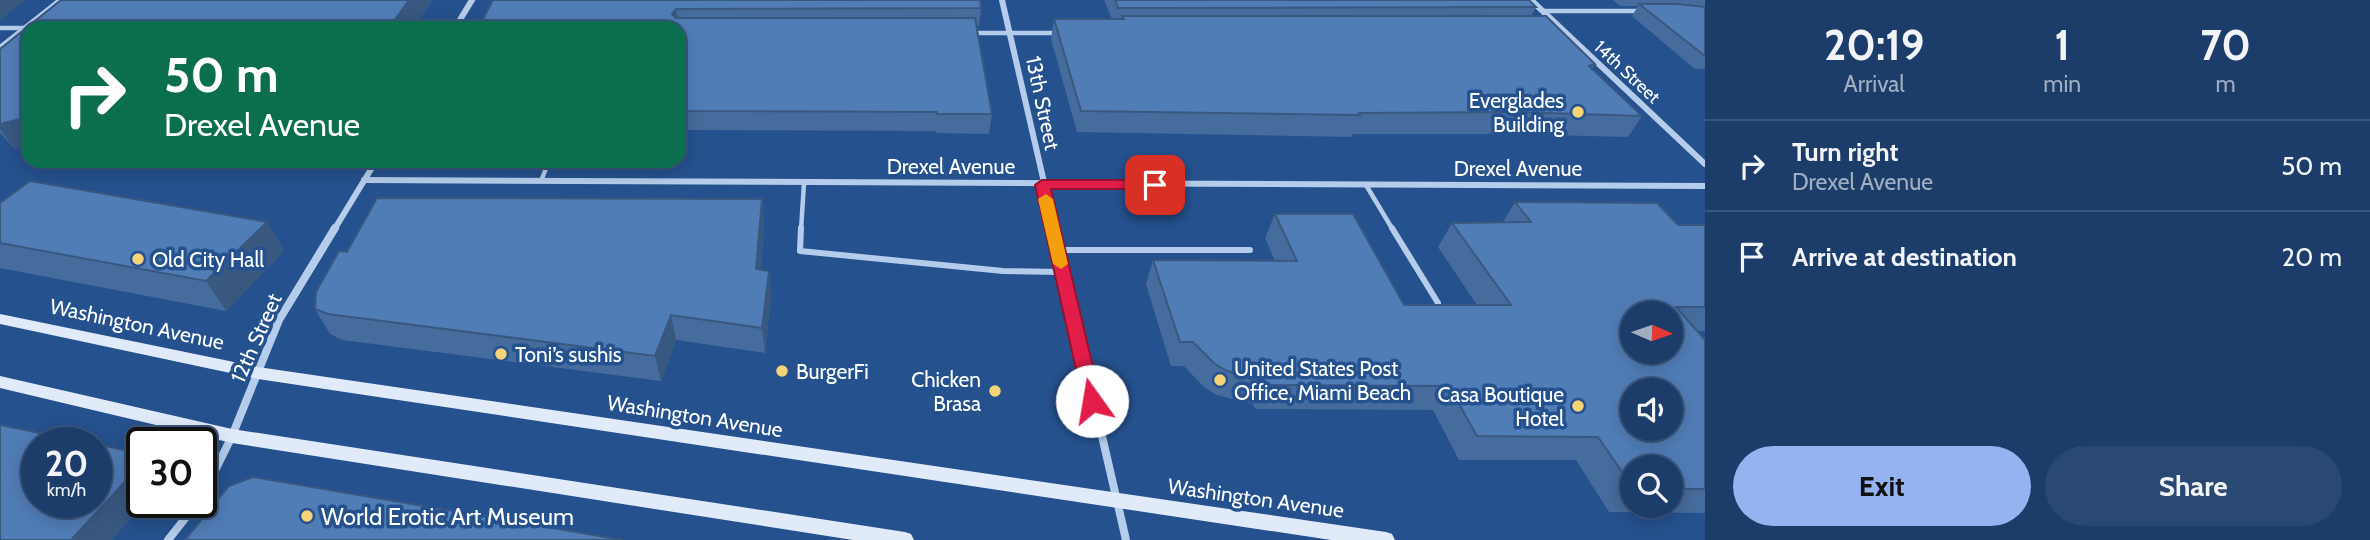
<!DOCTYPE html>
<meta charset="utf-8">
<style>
:root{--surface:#1c3d6a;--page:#294872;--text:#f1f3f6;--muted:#a0aec1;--line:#3a567e;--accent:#95b2f1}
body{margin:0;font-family:Cabin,sans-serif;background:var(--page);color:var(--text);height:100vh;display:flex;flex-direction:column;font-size:26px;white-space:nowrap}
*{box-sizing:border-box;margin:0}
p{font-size:23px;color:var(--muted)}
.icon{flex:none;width:38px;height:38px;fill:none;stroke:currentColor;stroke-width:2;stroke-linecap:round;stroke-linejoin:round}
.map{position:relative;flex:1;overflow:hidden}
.details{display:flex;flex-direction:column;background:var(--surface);width:665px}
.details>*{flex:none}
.guide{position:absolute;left:21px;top:21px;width:665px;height:147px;border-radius:21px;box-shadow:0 4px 18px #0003,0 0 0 2px var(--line);background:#0b6e4f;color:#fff;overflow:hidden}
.needle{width:46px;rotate:92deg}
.buttons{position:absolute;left:1620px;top:301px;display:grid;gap:14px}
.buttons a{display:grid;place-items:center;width:63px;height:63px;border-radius:50%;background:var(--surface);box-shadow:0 4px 18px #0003,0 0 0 2px var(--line);font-size:35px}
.speed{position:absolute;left:21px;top:427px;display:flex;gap:14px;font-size:35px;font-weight:700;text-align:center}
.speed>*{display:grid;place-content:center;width:91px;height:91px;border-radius:50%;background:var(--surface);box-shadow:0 4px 18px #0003,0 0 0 2px var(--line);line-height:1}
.speed small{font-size:18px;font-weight:400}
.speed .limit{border:4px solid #111;border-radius:10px;background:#fff;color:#111}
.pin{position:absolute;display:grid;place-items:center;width:60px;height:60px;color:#fff;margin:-30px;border-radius:14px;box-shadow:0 4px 10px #0006}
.me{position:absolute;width:77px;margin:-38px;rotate:347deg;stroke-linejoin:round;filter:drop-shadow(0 0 5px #0008)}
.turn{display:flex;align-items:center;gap:24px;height:147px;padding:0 28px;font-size:32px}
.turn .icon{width:91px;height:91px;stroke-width:2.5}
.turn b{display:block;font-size:49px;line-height:60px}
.eta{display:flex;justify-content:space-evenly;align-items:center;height:119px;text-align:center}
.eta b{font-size:42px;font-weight:700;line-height:49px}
.button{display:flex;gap:14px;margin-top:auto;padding:14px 28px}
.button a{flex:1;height:80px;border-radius:42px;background:var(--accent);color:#111;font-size:28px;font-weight:700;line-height:80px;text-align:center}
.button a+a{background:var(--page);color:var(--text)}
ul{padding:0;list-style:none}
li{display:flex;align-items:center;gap:21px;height:91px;padding:0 28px;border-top:2px solid var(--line)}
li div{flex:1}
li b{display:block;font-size:26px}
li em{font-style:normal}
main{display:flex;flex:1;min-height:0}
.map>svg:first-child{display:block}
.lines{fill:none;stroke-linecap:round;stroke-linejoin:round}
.service-far1{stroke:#b5cdeb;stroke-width:4.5}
.service{stroke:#b5cdeb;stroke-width:6}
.minor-far1{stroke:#b5cdeb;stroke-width:6}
.minor{stroke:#b5cdeb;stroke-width:8}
.secondary{fill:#e0eaf9;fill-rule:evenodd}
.wall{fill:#466c9d;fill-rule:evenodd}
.shaded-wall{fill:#395880}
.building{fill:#517db7;stroke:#395880;stroke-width:2;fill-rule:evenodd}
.route{fill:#e11d48;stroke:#92132f;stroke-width:2}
.slow{fill:#f59e0b}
.poi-dot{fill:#f5d379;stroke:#25518e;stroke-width:2.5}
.labels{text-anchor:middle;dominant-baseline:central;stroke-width:7;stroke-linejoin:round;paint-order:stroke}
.far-street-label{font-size:18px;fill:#fff;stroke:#25518e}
.poi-label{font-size:21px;fill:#fff;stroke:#25518e;text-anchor:start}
.street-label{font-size:21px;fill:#fff;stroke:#25518e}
.near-poi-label{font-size:24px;fill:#fff;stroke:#25518e;text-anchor:start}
</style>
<main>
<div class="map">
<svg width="1705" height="540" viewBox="0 0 1705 540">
<rect width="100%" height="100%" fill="#25518e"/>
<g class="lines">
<g class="service-far1">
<polyline points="1543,11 1641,11"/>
<polyline points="0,28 25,28"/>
<polyline points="973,33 1057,33"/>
<polyline points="541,181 549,161"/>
<polyline points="1366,185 1393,230"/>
<polyline points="801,230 804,183"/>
</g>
<g class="service">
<polyline points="801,228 800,251 1003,271 1062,272"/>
<polyline points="1392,228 1438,303"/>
<polyline points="1058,250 1250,250"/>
</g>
<g class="minor-far1">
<polyline points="1002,0 1055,230"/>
<polyline points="1531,0 1705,164"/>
<polyline points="455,28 472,0"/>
<polyline points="0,48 61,0"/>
<polyline points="364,180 1705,186"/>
<polyline points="334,230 376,161"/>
</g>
<g class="minor">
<polyline points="1054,228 1126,540"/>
<polyline points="201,499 232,436 279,320 335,228"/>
<polyline points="168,540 198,502"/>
</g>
<g class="secondary">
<polygon points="0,314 258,367 1386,532 1392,534 1395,540 1331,540 258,379 0,324"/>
<polygon points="0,376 232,429 905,532 911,534 914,540 853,540 232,443 0,388"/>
</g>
</g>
<g class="wall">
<polygon points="61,0 432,0 414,28 28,28 28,146 15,149 0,133 0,49"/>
<polygon points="493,0 981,8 979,26 977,26 992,114 989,134 936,133 936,131 679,130 679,28"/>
<polygon points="1104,0 1529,0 1536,7 1531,16 1595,64 1592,69 1642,116 1628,137 1501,134 1352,134 1351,137 1077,132 1051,39 1054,19 1112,19"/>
<polygon points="1613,0 1705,0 1705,69 1695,69 1632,16 1638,6 1620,6"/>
<polygon points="101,161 326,161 324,165 111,163"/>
<polygon points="762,199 764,224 761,270 769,271 771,297 765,353 676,340 661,381 342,340 330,334 315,309"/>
<path d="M1515,202L1678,225H1705V331H1697L1705,340V513L1609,512L1576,460H1459L1433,410L1256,409L1252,404L1217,395L1205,388L1184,366H1171L1146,284L1153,260L1275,261L1265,238L1275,214L1404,305H1477L1438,247L1452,223L1503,222ZM1633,467H1671V506H1633Z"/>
<polygon points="267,222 284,251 226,311 0,268 0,243"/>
</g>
<g class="shaded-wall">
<polygon points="0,0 26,0 0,20"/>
<polygon points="409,0 432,0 414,28 389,28"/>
<polygon points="676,9 679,27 672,14"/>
<polygon points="28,117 28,146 15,149 0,129 0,124"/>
<polygon points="762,199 764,224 759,294 756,269"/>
<polygon points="267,222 284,251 226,311 206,281"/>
<polygon points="769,271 771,297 765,353 762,328"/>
<polygon points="671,315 676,340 661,381 655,356"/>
<polygon points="142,463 142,502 145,502 112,540 71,540"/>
</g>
<g class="building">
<polygon points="61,0 409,0 389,28 28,28 28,117 0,124 0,49"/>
<polygon points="493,0 980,0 981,8 676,9 672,14 676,18 975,18 992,114 937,114 937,112 679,111 679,28 478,28"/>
<polygon points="1115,0 1529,0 1536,7 1118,8"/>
<polygon points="1639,4 1677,4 1705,7 1705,56"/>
<polygon points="1122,16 1546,16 1595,64 1589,66 1642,116 1513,112 1359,113 1360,115 1081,111 1054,19 1124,19"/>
<polygon points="30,181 267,222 206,281 0,243 0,203"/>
<polygon points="377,198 762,199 756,269 769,271 762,328 671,315 655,356 328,314 315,309 316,292 339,251 347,252"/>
<path d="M1515,202L1657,203L1678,225H1705V307H1676L1705,340V489H1671V467H1633V488L1598,437L1477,436L1449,386L1268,385L1264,380L1227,371L1215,364L1193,342H1180L1153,260L1297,261L1275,214H1353L1404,305H1511L1452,223L1531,222ZM1633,313H1671V352H1633ZM1633,390H1671V429H1633Z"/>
<polygon points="0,425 88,443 37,443 37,502 96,502 96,444 142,454 142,463 71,540 0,540"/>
<polygon points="253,477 623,540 185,540 229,486"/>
</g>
<polygon class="route" points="1042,180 1155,180 1162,185 1155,189 1051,189 1101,401 1098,406 1092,409 1086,406 1083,401 1035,185"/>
<polygon class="slow" points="1046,194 1053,199 1068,264 1061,269 1053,264 1038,199"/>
<g class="poi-dot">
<circle cx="1578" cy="112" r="7"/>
<circle cx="138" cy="259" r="7"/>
<circle cx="501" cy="354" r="7"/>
<circle cx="782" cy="371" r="7"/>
<circle cx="1220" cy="380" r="7"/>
<circle cx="995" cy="391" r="7"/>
<circle cx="1578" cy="406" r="7"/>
<circle cx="307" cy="516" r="7"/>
</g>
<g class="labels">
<g class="far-street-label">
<text transform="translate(1627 72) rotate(43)">14th Street</text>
</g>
<g class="poi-label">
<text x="1564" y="100" text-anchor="end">Everglades<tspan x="1564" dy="24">Building</tspan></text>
<text x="152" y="259">Old City Hall</text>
<text x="515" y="354">Toni’s sushis</text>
<text x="1234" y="368">United States Post<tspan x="1234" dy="24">Office, Miami Beach</tspan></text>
<text x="796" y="371">BurgerFi</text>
<text x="981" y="379" text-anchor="end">Chicken<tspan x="981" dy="24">Brasa</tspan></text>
<text x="1564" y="394" text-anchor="end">Casa Boutique<tspan x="1564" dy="24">Hotel</tspan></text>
</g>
<g class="street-label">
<text transform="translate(1043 103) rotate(78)">13th Street</text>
<text x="951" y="166">Drexel Avenue</text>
<text x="1518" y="168">Drexel Avenue</text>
<text transform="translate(137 324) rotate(12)">Washington Avenue</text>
<text transform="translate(256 338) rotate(-66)">12th Street</text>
<text transform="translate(695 416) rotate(9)">Washington Avenue</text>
<text transform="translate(1256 498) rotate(8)">Washington Avenue</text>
</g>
<g class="near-poi-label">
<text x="321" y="516">World Erotic Art Museum</text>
</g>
</g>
</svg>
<div class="buttons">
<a><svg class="needle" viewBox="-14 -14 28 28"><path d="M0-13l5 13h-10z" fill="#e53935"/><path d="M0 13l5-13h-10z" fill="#a0aec1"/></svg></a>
<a><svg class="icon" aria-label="sound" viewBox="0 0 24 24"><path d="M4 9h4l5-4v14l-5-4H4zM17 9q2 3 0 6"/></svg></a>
<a><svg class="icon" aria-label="search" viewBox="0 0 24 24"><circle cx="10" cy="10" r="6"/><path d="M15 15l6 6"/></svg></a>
</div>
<div class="speed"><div>20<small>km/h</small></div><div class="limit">30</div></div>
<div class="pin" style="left:1155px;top:185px;background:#d93025"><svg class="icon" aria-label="arrive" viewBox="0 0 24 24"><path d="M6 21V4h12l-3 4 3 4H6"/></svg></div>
<svg class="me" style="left:1092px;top:401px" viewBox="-20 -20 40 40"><circle r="19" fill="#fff"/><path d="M0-13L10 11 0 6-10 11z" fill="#e11d48"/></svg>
<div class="guide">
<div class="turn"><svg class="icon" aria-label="right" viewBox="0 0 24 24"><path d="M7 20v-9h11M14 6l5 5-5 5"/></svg><div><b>50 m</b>Drexel Avenue</div></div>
</div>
</div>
<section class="details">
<div class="eta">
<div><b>20:19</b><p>Arrival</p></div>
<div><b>1</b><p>min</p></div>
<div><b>70</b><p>m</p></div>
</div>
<ul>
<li><svg class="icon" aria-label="right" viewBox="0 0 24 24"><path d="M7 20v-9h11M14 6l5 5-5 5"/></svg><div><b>Turn right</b><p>Drexel Avenue</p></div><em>50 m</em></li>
<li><svg class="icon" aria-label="arrive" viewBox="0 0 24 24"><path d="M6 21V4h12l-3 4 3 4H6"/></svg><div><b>Arrive at destination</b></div><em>20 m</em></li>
</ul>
<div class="button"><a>Exit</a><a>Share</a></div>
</section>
</main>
